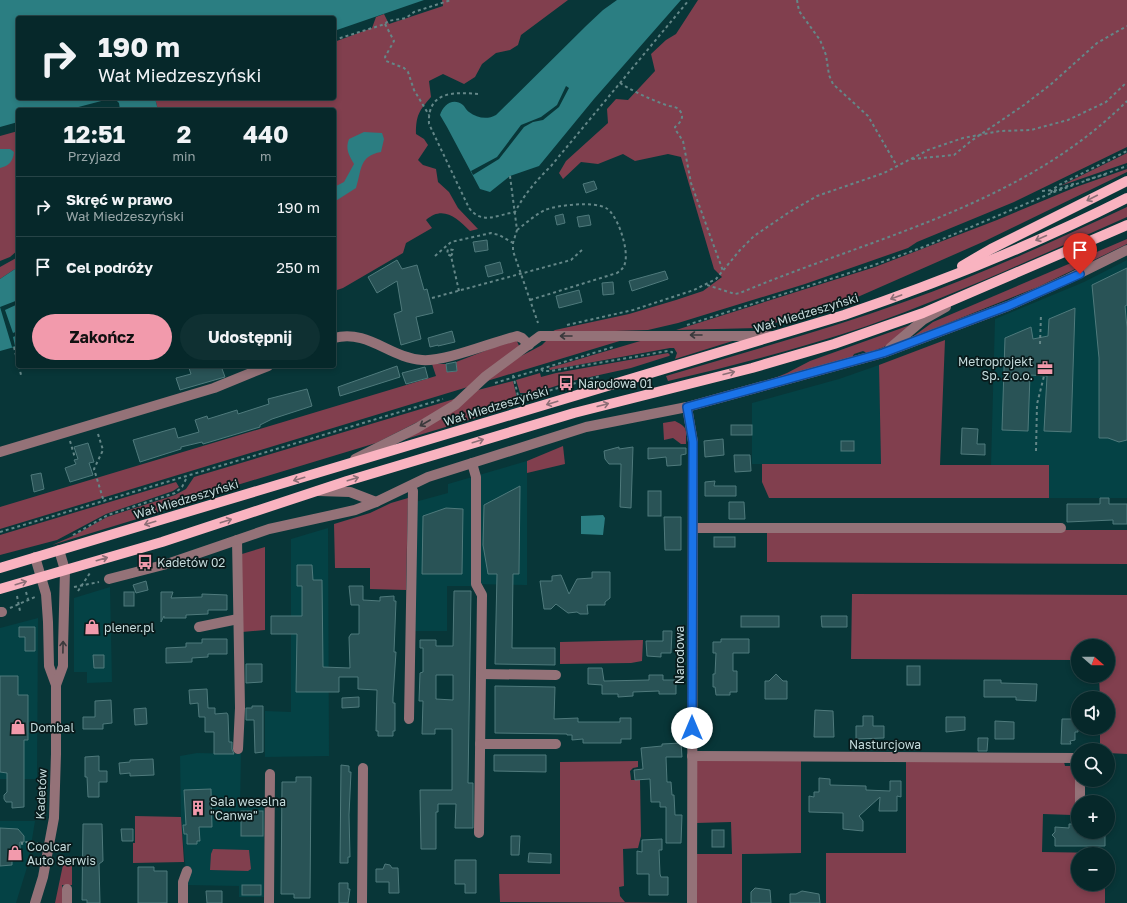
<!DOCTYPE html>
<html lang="pl">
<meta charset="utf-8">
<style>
:root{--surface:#06282a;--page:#0f3032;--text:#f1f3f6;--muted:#98a6a8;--line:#274447;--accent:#f29aac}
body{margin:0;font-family:"Golos Text",sans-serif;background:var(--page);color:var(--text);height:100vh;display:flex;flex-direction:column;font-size:15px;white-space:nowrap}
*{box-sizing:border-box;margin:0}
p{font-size:13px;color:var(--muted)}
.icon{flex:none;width:22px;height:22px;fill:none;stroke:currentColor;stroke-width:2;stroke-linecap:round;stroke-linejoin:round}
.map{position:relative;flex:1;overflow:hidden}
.side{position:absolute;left:16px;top:108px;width:320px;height:260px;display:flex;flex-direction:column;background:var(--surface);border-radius:4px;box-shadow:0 2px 6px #0003,0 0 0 1px var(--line)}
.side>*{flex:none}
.hud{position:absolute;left:16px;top:16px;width:320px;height:84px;border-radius:4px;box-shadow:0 2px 6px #0003,0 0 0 1px var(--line);background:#06282a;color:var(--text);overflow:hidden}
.needle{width:26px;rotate:110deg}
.buttons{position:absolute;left:1071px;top:639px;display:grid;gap:8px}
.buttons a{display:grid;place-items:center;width:44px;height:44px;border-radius:50%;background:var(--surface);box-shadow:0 2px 6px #0003,0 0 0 1px var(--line);font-size:20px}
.pin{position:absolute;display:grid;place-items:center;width:34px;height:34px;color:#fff;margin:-41px -17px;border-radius:50% 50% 50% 0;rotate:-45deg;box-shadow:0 0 4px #0007}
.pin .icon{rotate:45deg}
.me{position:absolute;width:44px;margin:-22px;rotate:0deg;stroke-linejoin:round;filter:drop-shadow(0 0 3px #0008)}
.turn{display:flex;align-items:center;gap:14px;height:84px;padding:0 16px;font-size:18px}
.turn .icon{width:52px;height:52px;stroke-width:2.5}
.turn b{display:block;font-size:28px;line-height:34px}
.eta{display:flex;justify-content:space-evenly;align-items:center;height:68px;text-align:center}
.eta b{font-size:24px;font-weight:700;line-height:28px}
.primary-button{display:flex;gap:8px;margin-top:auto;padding:8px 16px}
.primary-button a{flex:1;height:46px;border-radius:24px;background:var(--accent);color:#111;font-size:16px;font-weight:700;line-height:46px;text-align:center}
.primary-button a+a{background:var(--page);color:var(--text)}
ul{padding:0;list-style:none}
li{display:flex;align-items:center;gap:12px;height:60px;padding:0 16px;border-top:1px solid var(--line)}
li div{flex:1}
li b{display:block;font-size:15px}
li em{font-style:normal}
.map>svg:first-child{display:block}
.built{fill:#044245}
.green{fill:#813f4e}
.water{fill:#2b7e82}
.pier{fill:#083638}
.building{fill:#295356;stroke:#4f7a7c;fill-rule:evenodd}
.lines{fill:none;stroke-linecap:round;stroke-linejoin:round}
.path{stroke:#648788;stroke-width:2;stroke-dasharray:3 3;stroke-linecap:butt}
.minor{stroke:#947278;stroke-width:10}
.major{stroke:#f9b3c0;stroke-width:10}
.oneway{stroke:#8d6e76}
.oneway2{stroke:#3a393c}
.route-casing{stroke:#114b97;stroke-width:10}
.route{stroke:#1a73e8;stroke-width:7}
.labels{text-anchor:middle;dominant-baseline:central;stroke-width:3.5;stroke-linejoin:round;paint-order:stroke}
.street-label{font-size:12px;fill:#c5dbdc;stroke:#091a1b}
.poi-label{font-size:12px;fill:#c5dbdc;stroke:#091a1b;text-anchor:start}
</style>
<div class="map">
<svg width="1127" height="903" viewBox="0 0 1127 903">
<rect width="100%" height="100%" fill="#083638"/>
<g class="built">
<polygon points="1127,260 1127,498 1049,498 1049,465 991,465 995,319 1084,282"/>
<polygon points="879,365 881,464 752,464 752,403 839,379"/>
<polygon points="527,461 527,585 471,584 471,586 447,586 447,631 414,631 415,502 448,493 448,484"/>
<polygon points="328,528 329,756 265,757 265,711 291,712 291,539"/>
<polygon points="110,587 112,682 87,683 87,672 74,672 74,598"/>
<polygon points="38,618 37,779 0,779 0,628"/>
<polygon points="197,753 241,754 240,808 264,807 264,897 239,897 239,886 187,885 181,817 180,756"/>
<polygon points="0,821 35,821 28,864 16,903 0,903"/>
</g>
<g class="green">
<path d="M442,0H568L521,35L518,45L510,50L496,53L482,64L475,77L464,84L443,74L429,81L431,97C419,111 416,115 416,134L424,139L428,145L418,160L423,165L436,169L438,182L449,192L458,208L478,229L470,231C457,218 443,205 426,220L432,228L406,243L403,253L343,288L334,291V110H158L155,98H334V42L372,28L376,17L384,14L389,24L443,6Z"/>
<polygon points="698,0 1127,0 1127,147 1014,202 917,242 908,248 805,284 678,323 648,330 550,333 555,330 629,314 676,300 703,291 722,277 714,269 681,157 668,154 635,161 623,154 598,164 581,162 563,179 559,173 566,161 608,123 607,109 616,99 628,100 655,71 651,54 666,40 676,34"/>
<polygon points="18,131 18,250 10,257 0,261 0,136"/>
<polygon points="1127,153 1127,163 1124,164 1060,186"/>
<polygon points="1127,169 1127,172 985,241 844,303 758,328 676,330 875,267 997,220 1076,187"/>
<path d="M1127,207V217C1041,255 955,295 867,326C802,348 735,365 668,381L666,376C746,352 826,330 904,302C980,275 1054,241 1127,207Z"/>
<polygon points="1127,239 1127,244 1038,287 911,338 933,322"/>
<polygon points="18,257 18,267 0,279 0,267"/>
<polygon points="913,324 884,347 867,353 863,351 854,354 852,358 758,385 787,373 810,361"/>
<polygon points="516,339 520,348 471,386 0,529 0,507 436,376 432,364 446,364 447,372 457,371 456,362"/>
<polygon points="647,339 739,339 675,359 677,353 674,348 670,348 550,370 549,368"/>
<polygon points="623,340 487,381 506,364 542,345 546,341"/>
<polygon points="945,340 940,465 1049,465 1049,498 769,498 762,482 762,464 881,464 879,365"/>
<polygon points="668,353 670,355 669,356 631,368 572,381 570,379 560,382 559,385 534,393 520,393 516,380 540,373 541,377 556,373"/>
<polygon points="513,381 517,398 531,397 509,408 396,442 474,391"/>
<polygon points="461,397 453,404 376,443 211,493 150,515 52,545 73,536 107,517 175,495 186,489 194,477"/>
<path d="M675,421C688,428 686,428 686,444H681L673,438L664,440L663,423Z"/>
<polygon points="563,446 565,464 527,473 527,461"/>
<polygon points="176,482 179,487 173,491 106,514 57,540 0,555 0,535"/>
<polygon points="408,498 406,590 370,589 370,568 335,568 334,524 370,513 391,503"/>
<polygon points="767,530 1127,530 1127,564 767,562"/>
<polygon points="265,547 265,630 242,632 242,554"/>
<polygon points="852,594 1127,595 1127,754 1108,753 1108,750 1100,750 1100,728 1108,728 1108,698 1100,698 1099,676 1108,676 1108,646 1078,646 1078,660 851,659"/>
<polygon points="643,640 642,661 631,663 560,664 560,642"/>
<polygon points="696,760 801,761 801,853 742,854 742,903 697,903 697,854 732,854 731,822 696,823"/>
<polygon points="906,760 1064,762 1065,766 1075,766 1076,806 1072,815 1043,814 1042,852 1105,853 1078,854 1078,884 1105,884 1105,903 826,903 826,853 906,853"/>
<polygon points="638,761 638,767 633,768 630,771 631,780 640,780 641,836 638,848 623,849 624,886 619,887 620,896 625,902 688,903 500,902 499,874 560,874 560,762"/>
<polygon points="135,816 181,817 184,862 133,863 133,843 135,843"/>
<polygon points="213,849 249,850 251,869 248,871 210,870 211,854"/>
<polygon points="64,860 72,860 72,885 62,885 62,903 55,903"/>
</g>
<g class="water">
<polygon points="0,0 424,0 334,31 334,18 18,18 18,98 155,98 158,110 120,110 119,103 116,100 109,99 67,110 18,110 18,122 0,127"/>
<path d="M617,0H681L594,99L539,166L510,176L490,192L480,189L447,127L440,115C443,105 453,97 463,105C465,107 467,111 469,112C477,118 487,120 496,115L586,26L603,10Z"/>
<path d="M364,132L382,133L384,139L381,152C359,156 362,169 356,188L334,202V187L344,182L354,164C349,155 345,149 349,139Z"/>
<path d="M0,149H10L14,152C13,161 9,166 0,168Z"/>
<polygon points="18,267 18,346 0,351 0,279"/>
<polygon points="603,515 605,518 603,535 581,534 581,516"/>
</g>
<g class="pier">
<polygon points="566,86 569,88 559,107 543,120 533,122 524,127 499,159 473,175 471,171 497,157 521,125 541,117 557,105"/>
<polygon points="18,300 18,304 5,310 13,333 18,331 18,335 13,337 15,346 12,347 0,307"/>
</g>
<g class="building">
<polygon points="594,181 597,189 586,193 583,184"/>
<polygon points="563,214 565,223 557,225 555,216"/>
<polygon points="589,215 591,225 579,227 577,217"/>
<polygon points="487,240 488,250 475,252 473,242"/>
<polygon points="397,260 402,269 417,265 424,290 427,289 433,313 416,317 421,339 401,345 394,314 402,311 397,281 377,293 368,277"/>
<polygon points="500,262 503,273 488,277 485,266"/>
<polygon points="1127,268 1127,305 1125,306 1127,328 1127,440 1119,442 1108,438 1099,438 1099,358 1092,285"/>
<polygon points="665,271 668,279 632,291 629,281"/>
<polygon points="613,282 614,294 603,295 602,283"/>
<polygon points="579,290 582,302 559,308 556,296"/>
<polygon points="1075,308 1071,432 1044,431 1047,376 1030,375 1028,431 1002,430 1005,338 1031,327 1033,339 1048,336 1049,319"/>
<polygon points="452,331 455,342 438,346 438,345 430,347 428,338"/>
<polygon points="456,362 457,371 447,372 446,364"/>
<polygon points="195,366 221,366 225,377 180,390 176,378 191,374 189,368"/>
<polygon points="397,366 400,377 340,396 338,387"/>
<polygon points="425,367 428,378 406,384 402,373"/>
<polygon points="307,389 312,406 272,419 260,425 260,427 203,444 202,442 181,447 181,449 140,462 133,440 175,428 178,438 199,432 195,420 207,416 208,419 237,410 238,414 269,404 268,399"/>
<rect x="731" y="425" width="21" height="10"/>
<polygon points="962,428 978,429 977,444 985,444 985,455 961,454"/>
<polygon points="723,439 724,455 705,457 704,441"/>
<rect x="841" y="441" width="13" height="10"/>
<polygon points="88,443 94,462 89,463 93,475 70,482 65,468 76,464 74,460 78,459 74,447"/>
<polygon points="619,447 619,449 633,447 631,508 620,507 621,464 609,464 605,459 604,451"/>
<polygon points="648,448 686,448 686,454 681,455 681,465 667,466 666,457 648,459"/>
<polygon points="734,455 750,455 751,471 735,472"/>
<polygon points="41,473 44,489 34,492 31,475"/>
<polygon points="715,481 714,486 736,486 736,496 705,496 705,482"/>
<polygon points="520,486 519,574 513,574 512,648 555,648 555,665 495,664 497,574 488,574 483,545 484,505"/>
<rect x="648" y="491" width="13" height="25"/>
<polygon points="1100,498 1109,498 1109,504 1127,504 1127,524 1113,524 1113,520 1067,522 1067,504 1100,504"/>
<polygon points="729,502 744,502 745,519 729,519"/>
<polygon points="446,508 463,509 462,574 422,574 423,516"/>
<polygon points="664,517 681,517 681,550 665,550"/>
<rect x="714" y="537" width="21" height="10"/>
<polygon points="297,565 312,565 313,580 322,580 323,667 350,668 349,637 351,634 359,634 359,605 351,605 349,586 363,586 363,600 380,601 380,597 394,596 394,601 396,601 394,652 396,652 393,698 393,703 395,703 395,731 393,731 393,736 378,736 378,731 376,731 377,690 358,689 358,677 339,677 339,692 296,692 297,634 271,634 271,616 302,616 302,586 297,586"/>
<polygon points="592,572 610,572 610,598 605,602 605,605 587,605 588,614 580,614 577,612 568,613 556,604 551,609 544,609 540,581 552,581 552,576 561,575 569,594 577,579 592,578"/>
<polygon points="146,581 148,590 136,593 133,585"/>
<path d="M454,591H471L468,783H473V828H455L456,804H438V812H436V849H421L420,790H452V729H435V734H422L423,701H419L420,673L423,672V648H420V640H436V646H453ZM436,675H453V700L436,699Z"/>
<rect x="124" y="592" width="10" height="14"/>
<polygon points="161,592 173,592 171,598 202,597 202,594 227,595 227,610 208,610 208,614 186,615 186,618 164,618 164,616 161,622"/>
<rect x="741" y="616" width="38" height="11"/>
<polygon points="821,616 847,616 847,627 822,627"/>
<polygon points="19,627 35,627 35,651 25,651 25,637 19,637"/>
<polygon points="663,631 672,631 671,653 661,653 661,657 647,656 646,641 663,641"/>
<polygon points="202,639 227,639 227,654 208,654 208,657 192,658 192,662 166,663 166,648 186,647 186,643 202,643"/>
<polygon points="721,639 749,639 749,653 733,653 733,671 737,671 737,692 730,692 730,695 716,695 715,687 713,687 713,674 715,674 716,653 713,653 713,642 721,642"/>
<polygon points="93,655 104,655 104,668 94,668"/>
<polygon points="246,664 262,664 262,682 246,683"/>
<rect x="907" y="666" width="13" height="19"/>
<polygon points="588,668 602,668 604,681 649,680 649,675 663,675 663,680 676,680 676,694 659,694 659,691 633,692 633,696 618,697 618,694 602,694 602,685 588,684"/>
<polygon points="776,674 783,681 787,681 787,699 765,699 765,681 769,681"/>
<polygon points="0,676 18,676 18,695 28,695 28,740 24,740 24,807 12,808 12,802 6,802 4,799 4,795 7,792 7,773 0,772"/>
<polygon points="984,680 1001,680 1001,683 1037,684 1036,701 1016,700 1016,697 984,697"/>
<polygon points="495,686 555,687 554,719 578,718 578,722 620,722 620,718 631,718 631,739 621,739 621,743 583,743 583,739 572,740 572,735 567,735 567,734 495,733"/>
<polygon points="207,689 208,708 215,708 215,714 227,713 228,715 229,742 232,742 232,749 234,754 214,754 214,732 205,732 205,717 199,717 198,703 190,704 189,690"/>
<polygon points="359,697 359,707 342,708 342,698"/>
<polygon points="111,700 112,723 103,724 103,729 83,729 83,717 95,717 95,701"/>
<polygon points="252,706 263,706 263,752 255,753 254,720 246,720 246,708 252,708"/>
<polygon points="146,708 147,724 135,725 134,709"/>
<polygon points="815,710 833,711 834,737 814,737"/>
<polygon points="863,716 873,716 873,726 884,726 884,738 856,739 856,726 863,726"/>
<polygon points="946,717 965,717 965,730 946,732"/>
<polygon points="1062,719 1078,719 1078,732 1075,732 1075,740 1070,741 1071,744 1061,744"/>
<polygon points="995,721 1014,722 1014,739 995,739"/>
<polygon points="978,738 988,738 987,751 978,751"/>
<polygon points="681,743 682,757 666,757 667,782 671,782 672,795 674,795 675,815 682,815 681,843 666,843 666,807 660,807 660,802 651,802 650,779 635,780 634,770 643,769 641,748 662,746 662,744"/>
<polygon points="494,755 546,755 546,772 494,771"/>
<polygon points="99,756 99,771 107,771 107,782 99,782 99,797 88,797 87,777 85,777 85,757"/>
<polygon points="153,759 154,775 130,776 130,773 120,774 119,763 130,762 130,760"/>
<polygon points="341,765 349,766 349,772 351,772 349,815 350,857 348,857 348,863 340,863"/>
<polygon points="296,777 311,777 310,898 294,898 294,894 281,894 282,782 296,782"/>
<polygon points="819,778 830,779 830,785 866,786 866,790 890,791 890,781 901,781 901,797 897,796 897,811 879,811 880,797 859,816 863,821 863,831 843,829 843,813 809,812 809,796 814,797 814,792 819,792"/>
<polygon points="211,789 212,827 199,827 200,841 197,841 197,844 187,844 187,834 184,834 183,825 186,825 184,790"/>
<rect x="241" y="811" width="22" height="25"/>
<polygon points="83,824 102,824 103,861 99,864 100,903 87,903 87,900 82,900"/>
<polygon points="1069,824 1078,824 1078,832 1105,832 1105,846 1055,846 1055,838 1052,835 1055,832 1055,827 1069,828"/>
<polygon points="0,828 18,829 24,836 24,842 20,842 20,860 12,860 12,865 0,866"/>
<polygon points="121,829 133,829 133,841 122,841"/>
<rect x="712" y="830" width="12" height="17"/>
<polygon points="511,836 520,836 519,855 511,855"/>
<polygon points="662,839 662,850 659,850 660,874 661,877 668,877 668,895 649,895 649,874 637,874 637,851 642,852 642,840"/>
<polygon points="529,853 551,854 551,863 528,862"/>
<polygon points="455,860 476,860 476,893 465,893 465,884 455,884"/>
<polygon points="385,864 390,865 392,868 398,868 399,893 389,893 389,882 376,882 376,869 383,869"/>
<polygon points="138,867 154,867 154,871 167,871 167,903 138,903"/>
<polygon points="339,883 348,883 348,889 350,889 348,903 339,903"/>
<rect x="242" y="885" width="19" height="10"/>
<polygon points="755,888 770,890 771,903 751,903 751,892"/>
<polygon points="206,891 222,891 222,903 207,903"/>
<polygon points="802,891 819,894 820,903 790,903 790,894 796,894"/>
</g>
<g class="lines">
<g class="path">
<polyline points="797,0 799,11 820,40 826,55 829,75 833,84 868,116 897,166"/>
<polyline points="385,24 394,41 385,57 386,61 404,68 408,72 414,90 429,115"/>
<polyline points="334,40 385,24 388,21 406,18 414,12 451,0"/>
<path d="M620,83C634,92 650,99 666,105C671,107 677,106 680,111C685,117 680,123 675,127V129L683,141L691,183L723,271"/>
<path d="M478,94C454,92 427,91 429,124L469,208C482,225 497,215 515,212C525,193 537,180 551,166L689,0"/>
<polyline points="912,159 954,155 971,141 1024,105 1050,85 1097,43 1127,26"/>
<polyline points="510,176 517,230 513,243 513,251 538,323"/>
<polyline points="1086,180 1107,174"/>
<polyline points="1042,191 1056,190 1076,183"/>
<polyline points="1051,193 1052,190 1059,185 1127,151"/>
<path d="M517,230C526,223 535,215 545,210C557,205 594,201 606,208C618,215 629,250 625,263C624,268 621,270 617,273L530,300"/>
<polyline points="435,256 451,242 491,233 499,235 513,243"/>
<polyline points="451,256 447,254 448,249 453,250 453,252 451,256 459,291"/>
<path d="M707,285L735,294L740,293C873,237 1022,206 1127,101"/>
<polyline points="432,298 571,260 583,249"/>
<polyline points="567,325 633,310 694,290 716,279 740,250 754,236 788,213 817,196 884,173 928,150 963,138 1000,131 1031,130 1068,120 1106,102 1127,82"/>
<polyline points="687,325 874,265 926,246 1054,192 1127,166"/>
<polyline points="1040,344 1041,314"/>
<polyline points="14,347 18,364"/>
<polyline points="19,366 21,375"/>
<polyline points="541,369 543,371 551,371 668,351 672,352 672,356"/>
<polyline points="513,375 518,396 534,395 600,376"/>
<polyline points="495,383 613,347"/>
<polyline points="98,434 103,450 94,469 104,502"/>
<polyline points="70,441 75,458"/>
<polyline points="1036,451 1037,404 1044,376"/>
<polyline points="0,532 443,399"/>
<polyline points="73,535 108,515 175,493 182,487 187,477"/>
<polyline points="74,587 99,582"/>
<polyline points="78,591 90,573"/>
<polyline points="26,592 28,599"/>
<polyline points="17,596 20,611"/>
<polyline points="10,608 35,597"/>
<polyline points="22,842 22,844 25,842 38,843"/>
</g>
<g class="minor">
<path d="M334,338C368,329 390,358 422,360C445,362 492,342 517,336L522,338L529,345"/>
<polyline points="890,348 923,320 946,307"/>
<polyline points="687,407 693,442 692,903"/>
<polyline points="0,452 214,388 268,366"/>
<polyline points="355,459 417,428 455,405 486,376 540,336 771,336"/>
<polyline points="472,463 476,477 476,584 482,595 479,833"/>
<polyline points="318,491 350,492 376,502"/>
<polyline points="693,528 1061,528"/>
<polyline points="237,540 240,708 238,749"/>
<polyline points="35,557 46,594 48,622 49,666 56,685"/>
<polyline points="109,579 167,564 269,529 355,510 376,502 428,477 586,427 687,407 883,353 1008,306 1068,279 1127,250"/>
<polyline points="0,612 2,612"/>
<polyline points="199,627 238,619"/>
<polyline points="481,674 556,675"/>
<polyline points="409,719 413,491"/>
<polyline points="480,744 556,744"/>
<polyline points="692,756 1078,758"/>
<polyline points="1080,780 1080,802"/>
<polyline points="35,903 43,877 54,818 56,754 56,685 63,666 63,648 65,570 59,550"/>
<polyline points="67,903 67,889"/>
<polyline points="183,903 183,882 187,871"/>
<polyline points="269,903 270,774"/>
<polyline points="362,903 363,768"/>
</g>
<g class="major">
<polyline points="962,266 991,249 1127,181"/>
<path d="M0,568L844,315C941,282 1036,244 1127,198"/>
<polyline points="0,589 162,542 347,481 574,413 752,368 834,344 923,313 1127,225"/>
</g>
</g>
<defs><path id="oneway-shaft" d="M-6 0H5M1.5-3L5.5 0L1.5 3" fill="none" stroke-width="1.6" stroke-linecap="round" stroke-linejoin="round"/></defs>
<g class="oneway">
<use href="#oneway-shaft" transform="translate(1092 198) rotate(153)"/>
<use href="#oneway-shaft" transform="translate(1041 238) rotate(156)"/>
<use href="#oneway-shaft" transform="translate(896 297) rotate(160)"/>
<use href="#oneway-shaft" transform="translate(729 373) rotate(-14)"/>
<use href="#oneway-shaft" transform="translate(552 403) rotate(163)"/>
<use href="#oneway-shaft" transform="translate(603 405) rotate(-15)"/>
<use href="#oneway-shaft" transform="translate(478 441) rotate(-17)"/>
<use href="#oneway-shaft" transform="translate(299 479) rotate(163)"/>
<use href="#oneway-shaft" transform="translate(353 479) rotate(-17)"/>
<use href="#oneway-shaft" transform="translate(226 521) rotate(-18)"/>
<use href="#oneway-shaft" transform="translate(150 523) rotate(163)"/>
<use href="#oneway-shaft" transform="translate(102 559) rotate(-16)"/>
<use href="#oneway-shaft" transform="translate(21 583) rotate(-17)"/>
</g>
<g class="oneway2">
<use href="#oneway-shaft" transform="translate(696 335) rotate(-180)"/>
<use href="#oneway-shaft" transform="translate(566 336) rotate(180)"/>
<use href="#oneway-shaft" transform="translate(425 423) rotate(150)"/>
<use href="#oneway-shaft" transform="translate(63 647) rotate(-89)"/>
</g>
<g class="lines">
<defs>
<polyline id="route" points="692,728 693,442 687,407 883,353 1008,306 1080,274"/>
</defs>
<use href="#route" class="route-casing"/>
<use href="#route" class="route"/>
</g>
<defs>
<symbol id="office-bare" viewBox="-9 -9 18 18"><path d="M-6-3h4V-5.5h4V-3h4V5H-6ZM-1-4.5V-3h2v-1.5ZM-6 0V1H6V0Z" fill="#f29aac" stroke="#091a1b" stroke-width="2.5" paint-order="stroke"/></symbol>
<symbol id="bus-bare" viewBox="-9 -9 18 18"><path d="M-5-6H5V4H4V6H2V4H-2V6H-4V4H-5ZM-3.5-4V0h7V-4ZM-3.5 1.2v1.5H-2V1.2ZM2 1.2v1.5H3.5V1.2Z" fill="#f29aac" stroke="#091a1b" stroke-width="2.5" paint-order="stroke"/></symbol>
<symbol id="shop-bare" viewBox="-9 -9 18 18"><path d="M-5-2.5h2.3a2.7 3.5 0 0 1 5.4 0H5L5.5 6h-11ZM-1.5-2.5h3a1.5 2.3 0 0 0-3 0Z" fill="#f29aac" stroke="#091a1b" stroke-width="2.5" paint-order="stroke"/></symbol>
<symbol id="building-bare" viewBox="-9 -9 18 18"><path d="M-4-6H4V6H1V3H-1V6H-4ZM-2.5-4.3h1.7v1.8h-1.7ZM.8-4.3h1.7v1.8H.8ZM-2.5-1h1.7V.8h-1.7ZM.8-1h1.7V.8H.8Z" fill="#f29aac" stroke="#091a1b" stroke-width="2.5" paint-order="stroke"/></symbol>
</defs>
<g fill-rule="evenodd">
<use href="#office-bare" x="1034" y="357" width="22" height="22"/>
<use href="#bus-bare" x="555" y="372" width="22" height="22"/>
<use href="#bus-bare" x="134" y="551" width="22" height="22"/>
<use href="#shop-bare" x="81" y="616" width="22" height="22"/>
<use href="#shop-bare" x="7" y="716" width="22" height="22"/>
<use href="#building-bare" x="187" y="797" width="22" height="22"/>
<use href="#shop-bare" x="4" y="842" width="22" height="22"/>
</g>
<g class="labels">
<g class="street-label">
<text transform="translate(806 313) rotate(-17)">Wał Miedzeszyński</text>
<text transform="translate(496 406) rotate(-17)">Wał Miedzeszyński</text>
<text transform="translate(186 499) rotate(-17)">Wał Miedzeszyński</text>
<text transform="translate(679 655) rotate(-90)">Narodowa</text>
<text x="885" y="744">Nasturcjowa</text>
<text transform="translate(41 794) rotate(-87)">Kadetów</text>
</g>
<g class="poi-label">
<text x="1033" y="361" text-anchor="end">Metroprojekt<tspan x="1033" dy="14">Sp. z o.o.</tspan></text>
<text x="578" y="383">Narodowa 01</text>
<text x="157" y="562">Kadetów 02</text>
<text x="104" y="627">plener.pl</text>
<text x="30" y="727">Dombal</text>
<text x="210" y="801">Sala weselna<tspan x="210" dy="14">"Canwa"</tspan></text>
<text x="27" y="846">Coolcar<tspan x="27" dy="14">Auto Serwis</tspan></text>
</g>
</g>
</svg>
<div class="buttons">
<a><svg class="needle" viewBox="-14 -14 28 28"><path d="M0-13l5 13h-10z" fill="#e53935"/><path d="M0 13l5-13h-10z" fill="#98a6a8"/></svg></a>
<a><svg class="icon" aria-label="sound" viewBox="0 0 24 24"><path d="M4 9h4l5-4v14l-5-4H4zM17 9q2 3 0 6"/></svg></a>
<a><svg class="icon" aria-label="search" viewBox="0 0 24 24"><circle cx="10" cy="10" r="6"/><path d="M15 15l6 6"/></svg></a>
<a>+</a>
<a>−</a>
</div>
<div class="pin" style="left:1080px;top:274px;background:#d93025"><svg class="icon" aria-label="arrive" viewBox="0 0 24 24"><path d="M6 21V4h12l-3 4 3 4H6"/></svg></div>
<svg class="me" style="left:692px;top:728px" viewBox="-20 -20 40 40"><circle r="19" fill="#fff"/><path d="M0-13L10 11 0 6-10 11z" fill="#1a73e8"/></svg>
<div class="hud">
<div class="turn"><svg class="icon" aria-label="right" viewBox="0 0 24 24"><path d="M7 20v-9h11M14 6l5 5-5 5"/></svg><div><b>190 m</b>Wał Miedzeszyński</div></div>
</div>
<section class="side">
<div class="eta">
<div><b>12:51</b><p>Przyjazd</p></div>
<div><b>2</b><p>min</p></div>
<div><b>440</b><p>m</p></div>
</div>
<ul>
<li><svg class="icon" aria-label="right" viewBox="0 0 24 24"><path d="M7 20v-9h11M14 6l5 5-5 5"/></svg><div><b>Skręć w prawo</b><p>Wał Miedzeszyński</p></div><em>190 m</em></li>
<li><svg class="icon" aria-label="arrive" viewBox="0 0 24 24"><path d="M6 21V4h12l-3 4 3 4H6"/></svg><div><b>Cel podróży</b></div><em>250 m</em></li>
</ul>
<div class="primary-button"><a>Zakończ</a><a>Udostępnij</a></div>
</section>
</div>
